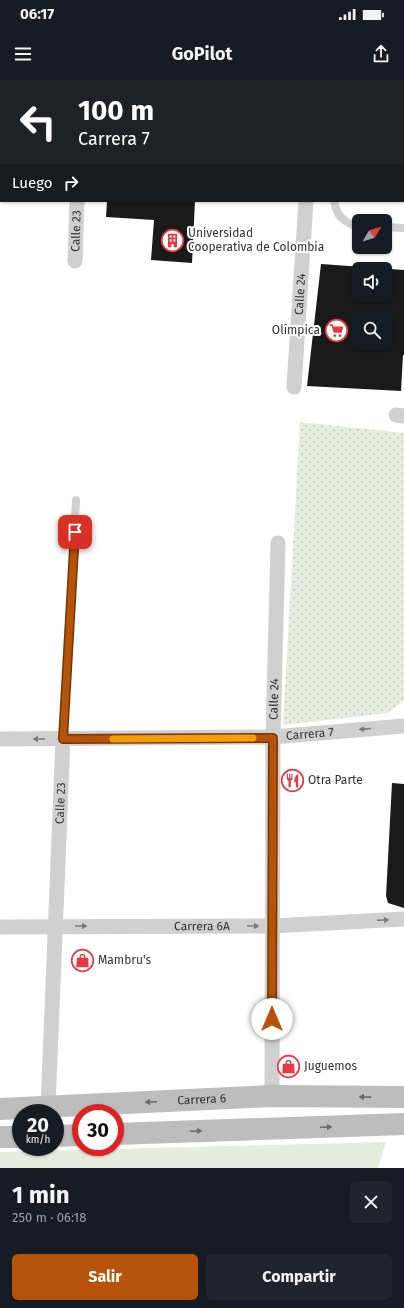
<!DOCTYPE html>
<html lang="es">
<meta charset="utf-8">
<style>
:root{--surface:#171b24;--page:#20242c;--text:#f1f3f6;--muted:#9ea1a6;--accent:#b45309}
body{margin:0;font-family:"Fira Sans",sans-serif;background:var(--page);color:var(--text);height:100vh;display:flex;flex-direction:column;font-size:15px;white-space:nowrap}
*{box-sizing:border-box;margin:0}
p{font-size:13px;color:var(--muted)}
.icon{flex:none;width:22px;height:22px;fill:none;stroke:currentColor;stroke-width:2;stroke-linecap:round;stroke-linejoin:round}
.map{position:relative;height:1088px;overflow:hidden}
.drawer{display:flex;flex-direction:column;background:var(--surface);flex:1}
.drawer>*{flex:none}
.top-card{position:absolute;left:0px;top:0px;width:404px;height:122px;box-shadow:0 1px 3px #0004;background:#202124;color:#fff;overflow:hidden}
.needle{width:26px;rotate:52deg}
.fabs{position:absolute;left:352px;top:134px;display:grid;gap:8px}
.fabs a{display:grid;place-items:center;width:40px;height:40px;border-radius:6px;background:var(--surface);box-shadow:0 1px 3px #0004;font-size:20px}
.speed{position:absolute;left:12px;top:1024px;display:flex;gap:8px;font-size:20px;font-weight:700;text-align:center}
.speed>*{display:grid;place-content:center;width:52px;height:52px;border-radius:50%;background:var(--surface);box-shadow:0 1px 3px #0004;line-height:1}
.speed small{font-size:10px;font-weight:400}
.speed .limit{border:6px solid #d22;background:#fff;color:#111}
.pin{position:absolute;display:grid;place-items:center;width:34px;height:34px;color:#fff;margin:-17px;border-radius:8px;box-shadow:0 2px 6px #0006}
.me{position:absolute;width:44px;margin:-22px;rotate:0deg;stroke-linejoin:round;filter:drop-shadow(0 0 3px #0008)}
.turn{display:flex;align-items:center;gap:14px;height:84px;padding:0 12px;font-size:18px}
.turn .icon{width:52px;height:52px;stroke-width:2.5}
.turn b{display:block;font-size:28px;line-height:34px}
.then{display:flex;align-items:center;height:38px;padding:0 12px;background:#0003;gap:8px;font-size:15px}
.round{display:grid;place-items:center;flex:none;width:42px;height:42px;border-radius:6px;background:var(--page)}
.summary{display:flex;align-items:center;justify-content:space-between;height:68px;padding:0 12px}
h1{font-size:24px;font-weight:700;line-height:30px}
.cta{display:flex;gap:8px;margin-top:auto;padding:8px 12px}
.cta a{flex:1;height:46px;border-radius:6px;background:var(--accent);color:#fff;font-size:16px;font-weight:700;line-height:46px;text-align:center}
.cta a+a{background:var(--page);color:var(--text)}
.status{display:flex;justify-content:space-between;align-items:center;height:28px;padding:0 20px;background:var(--surface);direction:ltr}
.status svg{height:11px;fill:currentColor}
header{display:flex;justify-content:space-between;align-items:center;height:52px;padding:0 12px;background:var(--surface);font-size:18px;font-weight:700}
.map>svg:first-child{display:block}
.grass{fill:url(#grass-dots)}
.park{fill:#e6ecdf}
.building{fill:#1a1a1a;fill-rule:evenodd}
.lines{fill:none;stroke-linecap:round;stroke-linejoin:round}
.service{stroke:#d0d0d0;stroke-width:8}
.minor{stroke:#d0d0d0;stroke-width:15}
.tertiary{stroke:#d0d0d0;stroke-width:19}
.secondary{stroke:#bdbdbd;stroke-width:22}
.primary{stroke:#ababab;stroke-width:22}
.oneway{fill:#7a7a7a}
.oneway2{fill:#6a6a6a}
.route-casing{stroke:#753606;stroke-width:10}
.route{stroke:#b45309;stroke-width:7}
.slow{stroke:#f59e0b;stroke-width:7}
.labels{text-anchor:middle;dominant-baseline:central;stroke-width:4;stroke-linejoin:round;paint-order:stroke}
.street-label{font-size:12px;fill:#333;stroke:#fff}
.poi-label{font-size:12px;fill:#333;stroke:#fff;text-anchor:start}
</style>
<div class="status"><b>06:17</b><svg viewBox="0 0 49 12"><path d="M0 12V9h3v3zM5 12V6h3v6zM10 12V3h3v9zM15 12V0h3v12zM26 1h20v11H26zM47 4h2v5h-2z"/></svg></div>
<header><svg class="icon" aria-label="menu" viewBox="0 0 24 24"><path d="M4 6h16M4 12h16M4 18h16"/></svg>GoPilot<svg class="icon" aria-label="share" viewBox="0 0 24 24"><path d="M12 15V3M7 8l5-5 5 5M5 13v7h14v-7"/></svg></header>
<div class="map">
<svg width="404" height="1088" viewBox="0 0 404 1088">
<defs>
<pattern id="grass-dots" width="8" height="8" patternUnits="userSpaceOnUse"><rect width="8" height="8" fill="#e6ecdf"/><path d="M2 2h.1M6 6h.1" fill="none" stroke="#c6cbc0" stroke-width="1.8" stroke-linecap="round"/></pattern>
</defs>
<rect width="100%" height="100%" fill="#fff"/>
<g class="grass">
<polygon points="35,0 176,1 44,1"/>
<polygon points="300,342 404,353 404,620 388,633 283,645"/>
</g>
<polygon class="park" points="386,1062 378,1088 0,1088 0,1072"/>
<g class="building">
<polygon points="107,121 195,121 192,183 151,180 154,140 106,137"/>
<path d="M321,184L404,190V275H403L401,311L307,306ZM359,189H385V215H359ZM359,237H385V263H359Z"/>
<polygon points="392,703 404,704 404,828 388,823 386,816"/>
</g>
<g class="lines">
<g class="service">
<polyline points="403,108 404,109"/>
<path d="M334,121C335,124 335,128 337,131C340,139 351,146 359,146"/>
<polyline points="385,147 404,148"/>
<polyline points="63,659 76,420"/>
</g>
<g class="minor">
<path id="s1" d="M75,181L77,121"/>
<path id="s2" d="M294,307L306,121"/>
<polyline points="396,335 404,336"/>
<path id="s3" d="M0,659L273,657L404,646"/>
<path id="s4" d="M0,847L272,846L404,839"/>
<path id="s5" d="M272,1016L273,657L278,463"/>
<path id="s6" d="M48,1027L63,659"/>
</g>
<polyline class="tertiary" points="0,21 1,21"/>
<g class="secondary">
<path id="s7" d="M0,1029L272,1016L404,1017"/>
<polyline points="115,1054 404,1044"/>
<polyline points="55,1056 81,1055"/>
<polyline points="0,1057 21,1057"/>
</g>
<g class="primary">
<polyline points="283,0 299,1"/>
<polyline points="403,8 404,8"/>
<polyline points="0,10 1,10"/>
<polyline points="403,45 404,45"/>
</g>
</g>
<defs><path id="oneway-solid" d="M-6-.8H1V-3.2L6.5 0L1 3.2V.8H-6Z"/></defs>
<g class="oneway">
<use href="#oneway-solid" transform="translate(365 649) rotate(175)"/>
<use href="#oneway-solid" transform="translate(39 659) rotate(180)"/>
<use href="#oneway-solid" transform="translate(383 840) rotate(-3)"/>
<use href="#oneway-solid" transform="translate(81 846)"/>
<use href="#oneway-solid" transform="translate(253 846)"/>
</g>
<g class="oneway2">
<use href="#oneway-solid" transform="translate(365 1017) rotate(-179)"/>
<use href="#oneway-solid" transform="translate(151 1022) rotate(177)"/>
<use href="#oneway-solid" transform="translate(326 1047) rotate(-2)"/>
<use href="#oneway-solid" transform="translate(196 1051) rotate(-2)"/>
</g>
<g class="lines">
<defs>
<polyline id="route" points="75,452 63,659 273,658 272,939"/>
</defs>
<use href="#route" class="route-casing"/>
<use href="#route" class="route"/>
<polyline class="slow" points="113,659 253,658"/>
</g>
<defs>
<symbol id="building-ring" viewBox="-11 -11 22 22"><circle r="9.5" fill="#fff" stroke="#e63946" stroke-width="1.5"/><path d="M-4-6H4V6H1V3H-1V6H-4ZM-2.5-4.3h1.7v1.8h-1.7ZM.8-4.3h1.7v1.8H.8ZM-2.5-1h1.7V.8h-1.7ZM.8-1h1.7V.8H.8Z" fill="#e63946"/></symbol>
<symbol id="supermarket-ring" viewBox="-11 -11 22 22"><circle r="9.5" fill="#fff" stroke="#e63946" stroke-width="1.5"/><path d="M-6-5.5h2.5l.6 2H6L4.5 2H-2.5L-4.4-4H-6ZM-1.5 3.2a1.3 1.3 0 1 0 .1 0ZM3 3.2a1.3 1.3 0 1 0 .1 0Z" fill="#e63946"/></symbol>
<symbol id="restaurant-ring" viewBox="-11 -11 22 22"><circle r="9.5" fill="#fff" stroke="#e63946" stroke-width="1.5"/><path d="M-5-6h1v4h1v-4h1v4h1v-4h1v5L-1.5 .5V6h-2V.5L-5-1ZM5-6V6H3V1.5H1.5Q1.5-4 5-6Z" fill="#e63946"/></symbol>
<symbol id="shop-ring" viewBox="-11 -11 22 22"><circle r="9.5" fill="#fff" stroke="#e63946" stroke-width="1.5"/><path d="M-5-2.5h2.3a2.7 3.5 0 0 1 5.4 0H5L5.5 6h-11ZM-1.5-2.5h3a1.5 2.3 0 0 0-3 0Z" fill="#e63946"/></symbol>
</defs>
<g fill-rule="evenodd">
<use href="#building-ring" x="160" y="148" width="25" height="25"/>
<use href="#supermarket-ring" x="324" y="238" width="25" height="25"/>
<use href="#restaurant-ring" x="280" y="688" width="25" height="25"/>
<use href="#shop-ring" x="70" y="868" width="25" height="25"/>
<use href="#shop-ring" x="276" y="974" width="25" height="25"/>
</g>
<g class="labels">
<g class="street-label">
<text stroke="none"><textPath href="#s1" startOffset="30">Calle 23</textPath></text>
<text stroke="none"><textPath href="#s2" startOffset="93">Calle 24</textPath></text>
<text stroke="none"><textPath href="#s5" startOffset="397">Calle 24</textPath></text>
<text stroke="none"><textPath href="#s3" startOffset="310">Carrera 7</textPath></text>
<text stroke="none"><textPath href="#s6" startOffset="304">Calle 23</textPath></text>
<text stroke="none"><textPath href="#s4" startOffset="202">Carrera 6A</textPath></text>
<text stroke="none"><textPath href="#s7" startOffset="202">Carrera 6</textPath></text>
</g>
<g class="poi-label">
<text x="188" y="153">Universidad<tspan x="188" dy="14">Cooperativa de Colombia</tspan></text>
<text x="320" y="250" text-anchor="end">Olímpica</text>
<text x="308" y="700">Otra Parte</text>
<text x="98" y="880">Mambru's</text>
<text x="304" y="986">Juguemos</text>
</g>
</g>
</svg>
<div class="fabs">
<a><svg class="needle" viewBox="-14 -14 28 28"><path d="M0-13l5 13h-10z" fill="#e53935"/><path d="M0 13l5-13h-10z" fill="#9ea1a6"/></svg></a>
<a><svg class="icon" aria-label="sound" viewBox="0 0 24 24"><path d="M4 9h4l5-4v14l-5-4H4zM17 9q2 3 0 6"/></svg></a>
<a><svg class="icon" aria-label="search" viewBox="0 0 24 24"><circle cx="10" cy="10" r="6"/><path d="M15 15l6 6"/></svg></a>
</div>
<div class="speed"><div>20<small>km/h</small></div><div class="limit">30</div></div>
<div class="pin" style="left:75px;top:452px;background:#d93025"><svg class="icon" aria-label="arrive" viewBox="0 0 24 24"><path d="M6 21V4h12l-3 4 3 4H6"/></svg></div>
<svg class="me" style="left:272px;top:939px" viewBox="-20 -20 40 40"><circle r="19" fill="#fff"/><path d="M0-13L10 11 0 6-10 11z" fill="#b45309"/></svg>
<div class="top-card">
<div class="turn"><svg class="icon" aria-label="left" viewBox="0 0 24 24"><path d="M17 20v-9H6M10 6l-5 5 5 5"/></svg><div><b>100 m</b>Carrera 7</div></div>
<div class="then">Luego<svg class="icon" aria-label="right" viewBox="0 0 24 24"><path d="M7 20v-9h11M14 6l5 5-5 5"/></svg></div>
</div>
</div>
<section class="drawer">
<div class="summary"><div><h1>1 min</h1><p>250 m · 06:18</p></div><a class="round"><svg class="icon" aria-label="close" viewBox="0 0 24 24"><path d="M6 6l12 12M18 6L6 18"/></svg></a></div>
<div class="cta"><a>Salir</a><a>Compartir</a></div>
</section>
